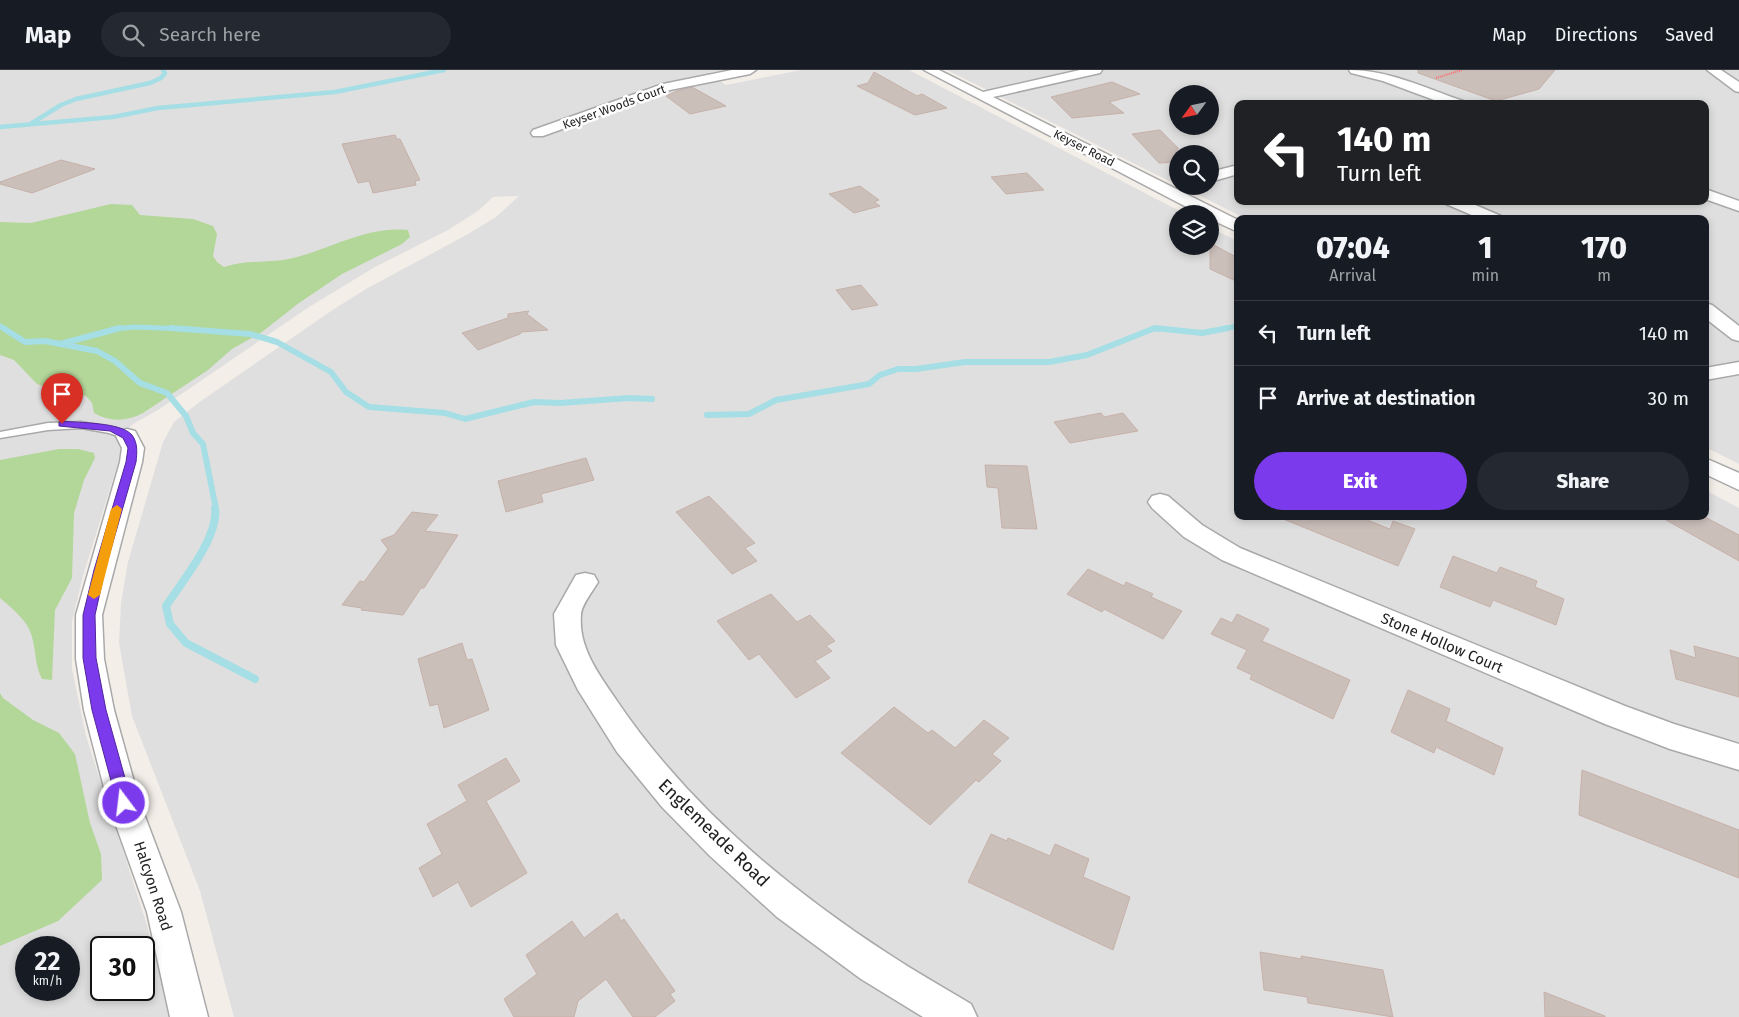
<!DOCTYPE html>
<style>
:root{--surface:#171b24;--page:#242831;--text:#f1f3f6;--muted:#9ea1a6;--line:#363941;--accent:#7c3aed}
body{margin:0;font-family:"Fira Sans",sans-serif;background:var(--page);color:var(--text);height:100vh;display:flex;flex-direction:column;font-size:19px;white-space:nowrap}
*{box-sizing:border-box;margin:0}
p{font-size:16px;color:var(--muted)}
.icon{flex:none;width:28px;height:28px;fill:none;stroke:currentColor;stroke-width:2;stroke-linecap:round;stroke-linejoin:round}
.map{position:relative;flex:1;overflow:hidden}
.side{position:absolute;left:1234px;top:145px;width:475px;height:305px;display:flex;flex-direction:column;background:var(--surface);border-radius:10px;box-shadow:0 2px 8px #0003}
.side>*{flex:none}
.top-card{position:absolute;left:1234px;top:30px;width:475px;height:105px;border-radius:10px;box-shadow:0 2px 8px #0003;background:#202124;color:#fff;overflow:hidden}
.needle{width:32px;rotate:237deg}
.tools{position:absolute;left:1169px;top:15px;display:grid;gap:10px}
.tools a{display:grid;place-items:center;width:50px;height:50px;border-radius:50%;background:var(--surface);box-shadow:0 2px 8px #0003;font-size:25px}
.speed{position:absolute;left:15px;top:866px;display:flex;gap:10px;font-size:25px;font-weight:700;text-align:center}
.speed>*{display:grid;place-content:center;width:65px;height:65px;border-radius:50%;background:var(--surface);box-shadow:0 2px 8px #0003;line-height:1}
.speed small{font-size:12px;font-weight:400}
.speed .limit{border:2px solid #111;border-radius:8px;background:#fff;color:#111}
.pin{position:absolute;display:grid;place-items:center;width:42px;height:42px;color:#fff;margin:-51px -21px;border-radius:50% 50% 50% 0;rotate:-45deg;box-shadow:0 0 5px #0007}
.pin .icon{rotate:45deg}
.me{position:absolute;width:55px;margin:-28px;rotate:345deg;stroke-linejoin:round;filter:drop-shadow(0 0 4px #0008)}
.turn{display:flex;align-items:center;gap:18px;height:105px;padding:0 20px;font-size:22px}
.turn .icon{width:65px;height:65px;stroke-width:2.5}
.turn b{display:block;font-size:35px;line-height:42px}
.eta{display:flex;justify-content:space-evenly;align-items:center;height:85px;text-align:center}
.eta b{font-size:30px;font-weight:800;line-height:35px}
.primary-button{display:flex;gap:10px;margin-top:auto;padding:10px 20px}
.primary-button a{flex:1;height:58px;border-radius:30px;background:var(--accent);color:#fff;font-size:20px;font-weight:800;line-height:58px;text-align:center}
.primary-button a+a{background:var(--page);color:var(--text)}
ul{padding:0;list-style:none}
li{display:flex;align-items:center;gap:15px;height:65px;padding:0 20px;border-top:1px solid var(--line)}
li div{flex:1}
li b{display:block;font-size:19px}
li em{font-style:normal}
header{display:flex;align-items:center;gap:30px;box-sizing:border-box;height:70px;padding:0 25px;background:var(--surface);border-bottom:1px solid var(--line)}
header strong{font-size:24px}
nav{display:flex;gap:28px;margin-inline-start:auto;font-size:18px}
.search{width:350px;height:45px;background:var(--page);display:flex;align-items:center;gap:12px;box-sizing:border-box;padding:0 18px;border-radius:28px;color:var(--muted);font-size:19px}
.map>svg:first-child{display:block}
.residential{fill:#e0dfdf;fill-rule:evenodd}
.forest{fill:#b3d699}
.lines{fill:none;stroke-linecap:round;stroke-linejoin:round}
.stream-far3{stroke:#a5dee4;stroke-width:4.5}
.stream-far2{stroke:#a5dee4;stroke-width:5}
.stream-far1{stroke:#a5dee4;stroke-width:6}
.stream{stroke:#a5dee4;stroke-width:8}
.building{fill:#cbbfba;stroke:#c6b1a9}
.lane-casing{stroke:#a9a9a9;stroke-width:3}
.street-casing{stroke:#a9a9a9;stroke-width:3}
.path{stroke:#ff6d72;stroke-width:2;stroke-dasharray:1 1;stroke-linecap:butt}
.lane{fill:#fff;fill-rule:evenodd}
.street{fill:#fff;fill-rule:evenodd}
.route{fill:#7c3aed;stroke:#51269a}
.slow{fill:#f59e0b}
.labels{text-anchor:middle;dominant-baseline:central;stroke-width:5;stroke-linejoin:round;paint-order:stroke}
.far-street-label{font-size:12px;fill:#222;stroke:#fff}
.street-label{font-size:15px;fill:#222;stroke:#fff}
.near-street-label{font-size:18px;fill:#222;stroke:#fff}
</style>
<header>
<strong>Map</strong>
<div class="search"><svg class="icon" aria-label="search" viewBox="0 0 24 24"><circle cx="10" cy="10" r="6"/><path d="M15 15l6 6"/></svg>Search here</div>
<nav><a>Map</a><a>Directions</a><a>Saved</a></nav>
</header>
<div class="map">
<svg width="1739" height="947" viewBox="0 0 1739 947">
<rect width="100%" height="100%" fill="#f3eee8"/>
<g class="residential">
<path d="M0,0H725L708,3L726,15L801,0H909L1185,144H1178V176H1210V157L1237,171L1238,446H1705V420L1739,438V947H234L200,821L132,646L119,573L121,533L128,492L163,372L174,352L201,331L331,241L366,219L468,164L496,147L519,126L493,127L478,141L448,160L375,197L309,237L158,340L133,354L118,370L121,383L83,506L72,551V599L86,666L146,852L164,922L168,947H0ZM26,878H69V920H26ZM101,878H144V920H101Z"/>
<path d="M947,0H1739V394L1705,377V149H1246L1181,116H1210V84H1178L1177,115ZM1178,24H1210V56H1178ZM1238,34H1705V131H1238Z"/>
</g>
<g class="forest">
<path d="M111,134L132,135L140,145L193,149L213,156L217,164L213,186L217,192L224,197C248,189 273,194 297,187C334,177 368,156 408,160L410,167L402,174L342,204L299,233L262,262L232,279L208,300L143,343C126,352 110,352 94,343L92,333L86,326L49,318L37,314L14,290L0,285V152L31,153Z"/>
<path d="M59,379H78L94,383L95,388L84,410L74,443L72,508L55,540L52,610L42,609C35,596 36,581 32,567C29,552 12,538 0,528V390Z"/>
<polygon points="0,623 3,628 33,650 59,663 75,684 90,753 101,784 102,810 58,851 0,876"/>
</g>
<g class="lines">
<g class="stream-far3">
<polyline points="32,53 61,35 76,29 150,13 161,8 165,3 163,0"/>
<polyline points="0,57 113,47 158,38 335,22 444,0"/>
</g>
<g class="stream-far2">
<polyline points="0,256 5,259"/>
<polyline points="113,259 135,257 187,259"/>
<polyline points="1152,259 1165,259"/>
<polyline points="1222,259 1238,256"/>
</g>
<g class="stream-far1">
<polyline points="3,258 25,272 45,271 97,281 115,291 140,313 167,323 186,346 193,363 203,374 216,439"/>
<polyline points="171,258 250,264 277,272 331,302 346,322 369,337 445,343 465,349 534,332 560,333 629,328 652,329"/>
<polyline points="60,274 120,258"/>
<polyline points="707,345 749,344 776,330 869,314 880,305 898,299 916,299 965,292 1049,292 1087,285 1155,258 1202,263 1228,258"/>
</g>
<path class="stream" d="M215,438C219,467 182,512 166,536L170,554L186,573L255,609"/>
</g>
<g class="building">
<polygon points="1418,0 1555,0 1539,19 1496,31 1418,3"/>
<polygon points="874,2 917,26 922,24 947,38 915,45 857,16 868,13"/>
<polygon points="1112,12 1140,24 1109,32 1124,43 1072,48 1051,27"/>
<polygon points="692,17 726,36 690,44 666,26 677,21"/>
<polygon points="1160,60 1178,78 1178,92 1159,93 1132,64"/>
<polygon points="395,65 397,69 400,69 420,110 415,111 416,115 373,123 369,111 358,113 342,74"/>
<polygon points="61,90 95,99 32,123 0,114 0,112"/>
<polygon points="1027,103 1044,120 1006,124 991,107"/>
<polygon points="860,116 879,130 874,132 880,136 854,143 829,124"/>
<polygon points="1210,173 1238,188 1238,212 1210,199"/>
<polygon points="861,215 878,235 852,240 836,220"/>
<polygon points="529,241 527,244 548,260 521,262 520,264 478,280 462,263 508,248 508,244"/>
<polygon points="1101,343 1104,347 1123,343 1138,361 1070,373 1054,352"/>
<polygon points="586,388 594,410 541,424 543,432 506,442 498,411"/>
<polygon points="985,395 1027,396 1037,459 1002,458 998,418 987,417"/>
<polygon points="709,426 755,473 745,478 757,491 732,504 676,442"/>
<polygon points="412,442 438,445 425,461 458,465 424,518 421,518 403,545 361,540 362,538 342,535 360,511 364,512 388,479 381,470 394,465"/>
<polygon points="1276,446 1357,446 1390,459 1393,451 1415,459 1398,496"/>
<polygon points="1659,446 1703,446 1739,465 1739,491"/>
<polygon points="1453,486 1497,503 1500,497 1537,511 1535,517 1564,529 1556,555 1493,530 1490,537 1440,517"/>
<polygon points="1088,499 1124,516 1126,512 1153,524 1151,527 1182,541 1163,569 1104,539 1102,542 1067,524"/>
<polygon points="771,524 797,552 810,545 835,571 826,576 832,581 815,591 830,608 796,628 759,584 749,590 717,551"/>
<polygon points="1237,544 1269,559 1262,571 1350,610 1333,649 1250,609 1252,605 1237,598 1247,580 1211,564 1221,548 1232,553"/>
<polygon points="462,573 467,590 472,589 489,640 444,658 438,634 430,636 418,589"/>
<polygon points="1694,576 1739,588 1739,627 1676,609 1670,580 1696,588"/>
<polygon points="1408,620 1450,639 1446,651 1503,678 1494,705 1436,677 1434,683 1391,662"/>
<polygon points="894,637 928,663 932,660 955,678 984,650 1009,668 992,684 1001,691 979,712 976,710 930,755 841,683"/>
<polygon points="506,688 520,711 486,731 527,803 471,837 458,812 433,827 419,798 442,784 427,754 467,731 458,715"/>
<polygon points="1582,700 1739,760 1739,808 1579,745"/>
<polygon points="991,764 1007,771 1008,768 1050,786 1055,774 1089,789 1083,807 1130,827 1113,880 968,812"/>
<polygon points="617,843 621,851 624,849 675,921 670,924 675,931 655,947 633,947 606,909 578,931 574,947 514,947 504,929 537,904 526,885 572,851 584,868"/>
<polygon points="1260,882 1302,889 1301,886 1383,900 1393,947 1308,933 1307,927 1264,920"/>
<polygon points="1544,922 1605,946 1605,947 1545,947"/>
</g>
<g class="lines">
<defs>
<polygon id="lane" points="81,352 116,358 133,366 127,369 109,363 81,358 48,360 0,368 0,362 48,353"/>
<g id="street">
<polygon points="732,0 756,0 750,4 670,20 543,66 533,66 531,63 533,60 663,14"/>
<polygon points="924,0 939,0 983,22 1080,0 1102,0 1100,3 993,27 1238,150 1238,162 1210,149 1210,144 1200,144"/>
<path d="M1349,0C1389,0 1425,18 1463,31L1464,34H1445L1383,11L1351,3Z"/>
<polygon points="1707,0 1721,0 1739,12 1739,22 1735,21"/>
<polygon points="1238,95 1238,104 1210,112 1210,102"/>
<polygon points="1705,119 1739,131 1739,141 1705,129"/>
<polygon points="1444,131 1466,131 1501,146 1503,149 1481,149 1446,134"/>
<polygon points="1705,233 1712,235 1739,256 1739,271 1732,269 1705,248"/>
<polygon points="1739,292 1739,304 1705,310 1705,298"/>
<polygon points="127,359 135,361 144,378 142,392 102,545 104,589 114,640 140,733 181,842 208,947 170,947 147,842 108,733 84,640 76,589 76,545 120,392 122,378 116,366 119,361"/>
<polygon points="1705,388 1739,403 1739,420 1705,404"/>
<polygon points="1160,424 1168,426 1202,455 1240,478 1625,636 1674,654 1739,674 1739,700 1670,679 1605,654 1222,490 1184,467 1152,438 1148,432 1152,426"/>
<path d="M585,503L594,505L598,512C593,521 581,535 581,545C578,578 600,606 617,631C686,733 784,816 887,883C914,901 943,917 971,934L977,947H923L861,909L777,847L710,786L662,737L617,682L578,620L556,575L554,544L576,505Z"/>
</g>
</defs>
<use href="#lane" class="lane-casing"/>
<use href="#street" class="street-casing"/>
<polyline class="path" points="1436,8 1462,0"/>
<use href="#lane" class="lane"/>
<use href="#street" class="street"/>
</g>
<path class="route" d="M62,351C79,353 121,352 132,365C138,373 137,383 136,392L105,500L95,545L96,588L106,640L132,733L130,737L124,739L119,737L117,733L92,640L83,588V545L94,500L126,392L128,378L123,368L110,361L59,356V352Z"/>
<polygon class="slow" points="117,435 122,439 100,525 94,529 88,525 111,439"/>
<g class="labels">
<g class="far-street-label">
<text transform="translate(614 37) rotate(-20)">Keyser Woods Court</text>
<text transform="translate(1084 78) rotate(27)">Keyser Road</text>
</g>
<g class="street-label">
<text transform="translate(1442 573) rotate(23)">Stone Hollow Court</text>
<text transform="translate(153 816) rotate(72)">Halcyon Road</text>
</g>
<g class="near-street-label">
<text transform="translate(714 763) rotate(44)">Englemeade Road</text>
</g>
</g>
</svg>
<div class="tools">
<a><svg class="needle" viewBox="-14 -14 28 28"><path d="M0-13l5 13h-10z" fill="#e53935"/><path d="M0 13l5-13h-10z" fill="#9ea1a6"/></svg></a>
<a><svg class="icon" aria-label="search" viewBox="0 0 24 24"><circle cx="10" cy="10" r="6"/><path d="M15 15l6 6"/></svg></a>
<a><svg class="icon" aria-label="layers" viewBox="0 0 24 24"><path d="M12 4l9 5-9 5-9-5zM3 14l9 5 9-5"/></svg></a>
</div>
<div class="speed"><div>22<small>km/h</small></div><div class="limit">30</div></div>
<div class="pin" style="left:62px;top:354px;background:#d93025"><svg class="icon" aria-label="arrive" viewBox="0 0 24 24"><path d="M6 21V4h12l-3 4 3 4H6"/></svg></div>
<svg class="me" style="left:124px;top:733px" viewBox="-20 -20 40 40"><circle r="17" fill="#7c3aed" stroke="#fff" stroke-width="3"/><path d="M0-11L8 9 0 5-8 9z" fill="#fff"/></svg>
<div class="top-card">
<div class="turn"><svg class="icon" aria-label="left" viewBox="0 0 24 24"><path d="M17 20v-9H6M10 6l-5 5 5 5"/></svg><div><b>140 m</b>Turn left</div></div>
</div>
<section class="side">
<div class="eta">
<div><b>07:04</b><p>Arrival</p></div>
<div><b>1</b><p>min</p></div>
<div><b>170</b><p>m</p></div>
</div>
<ul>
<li><svg class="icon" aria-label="left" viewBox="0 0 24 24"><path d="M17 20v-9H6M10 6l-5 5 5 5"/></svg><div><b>Turn left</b></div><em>140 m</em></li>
<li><svg class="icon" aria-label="arrive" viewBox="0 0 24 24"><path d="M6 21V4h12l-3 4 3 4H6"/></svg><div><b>Arrive at destination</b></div><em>30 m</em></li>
</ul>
<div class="primary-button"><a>Exit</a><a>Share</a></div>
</section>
</div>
